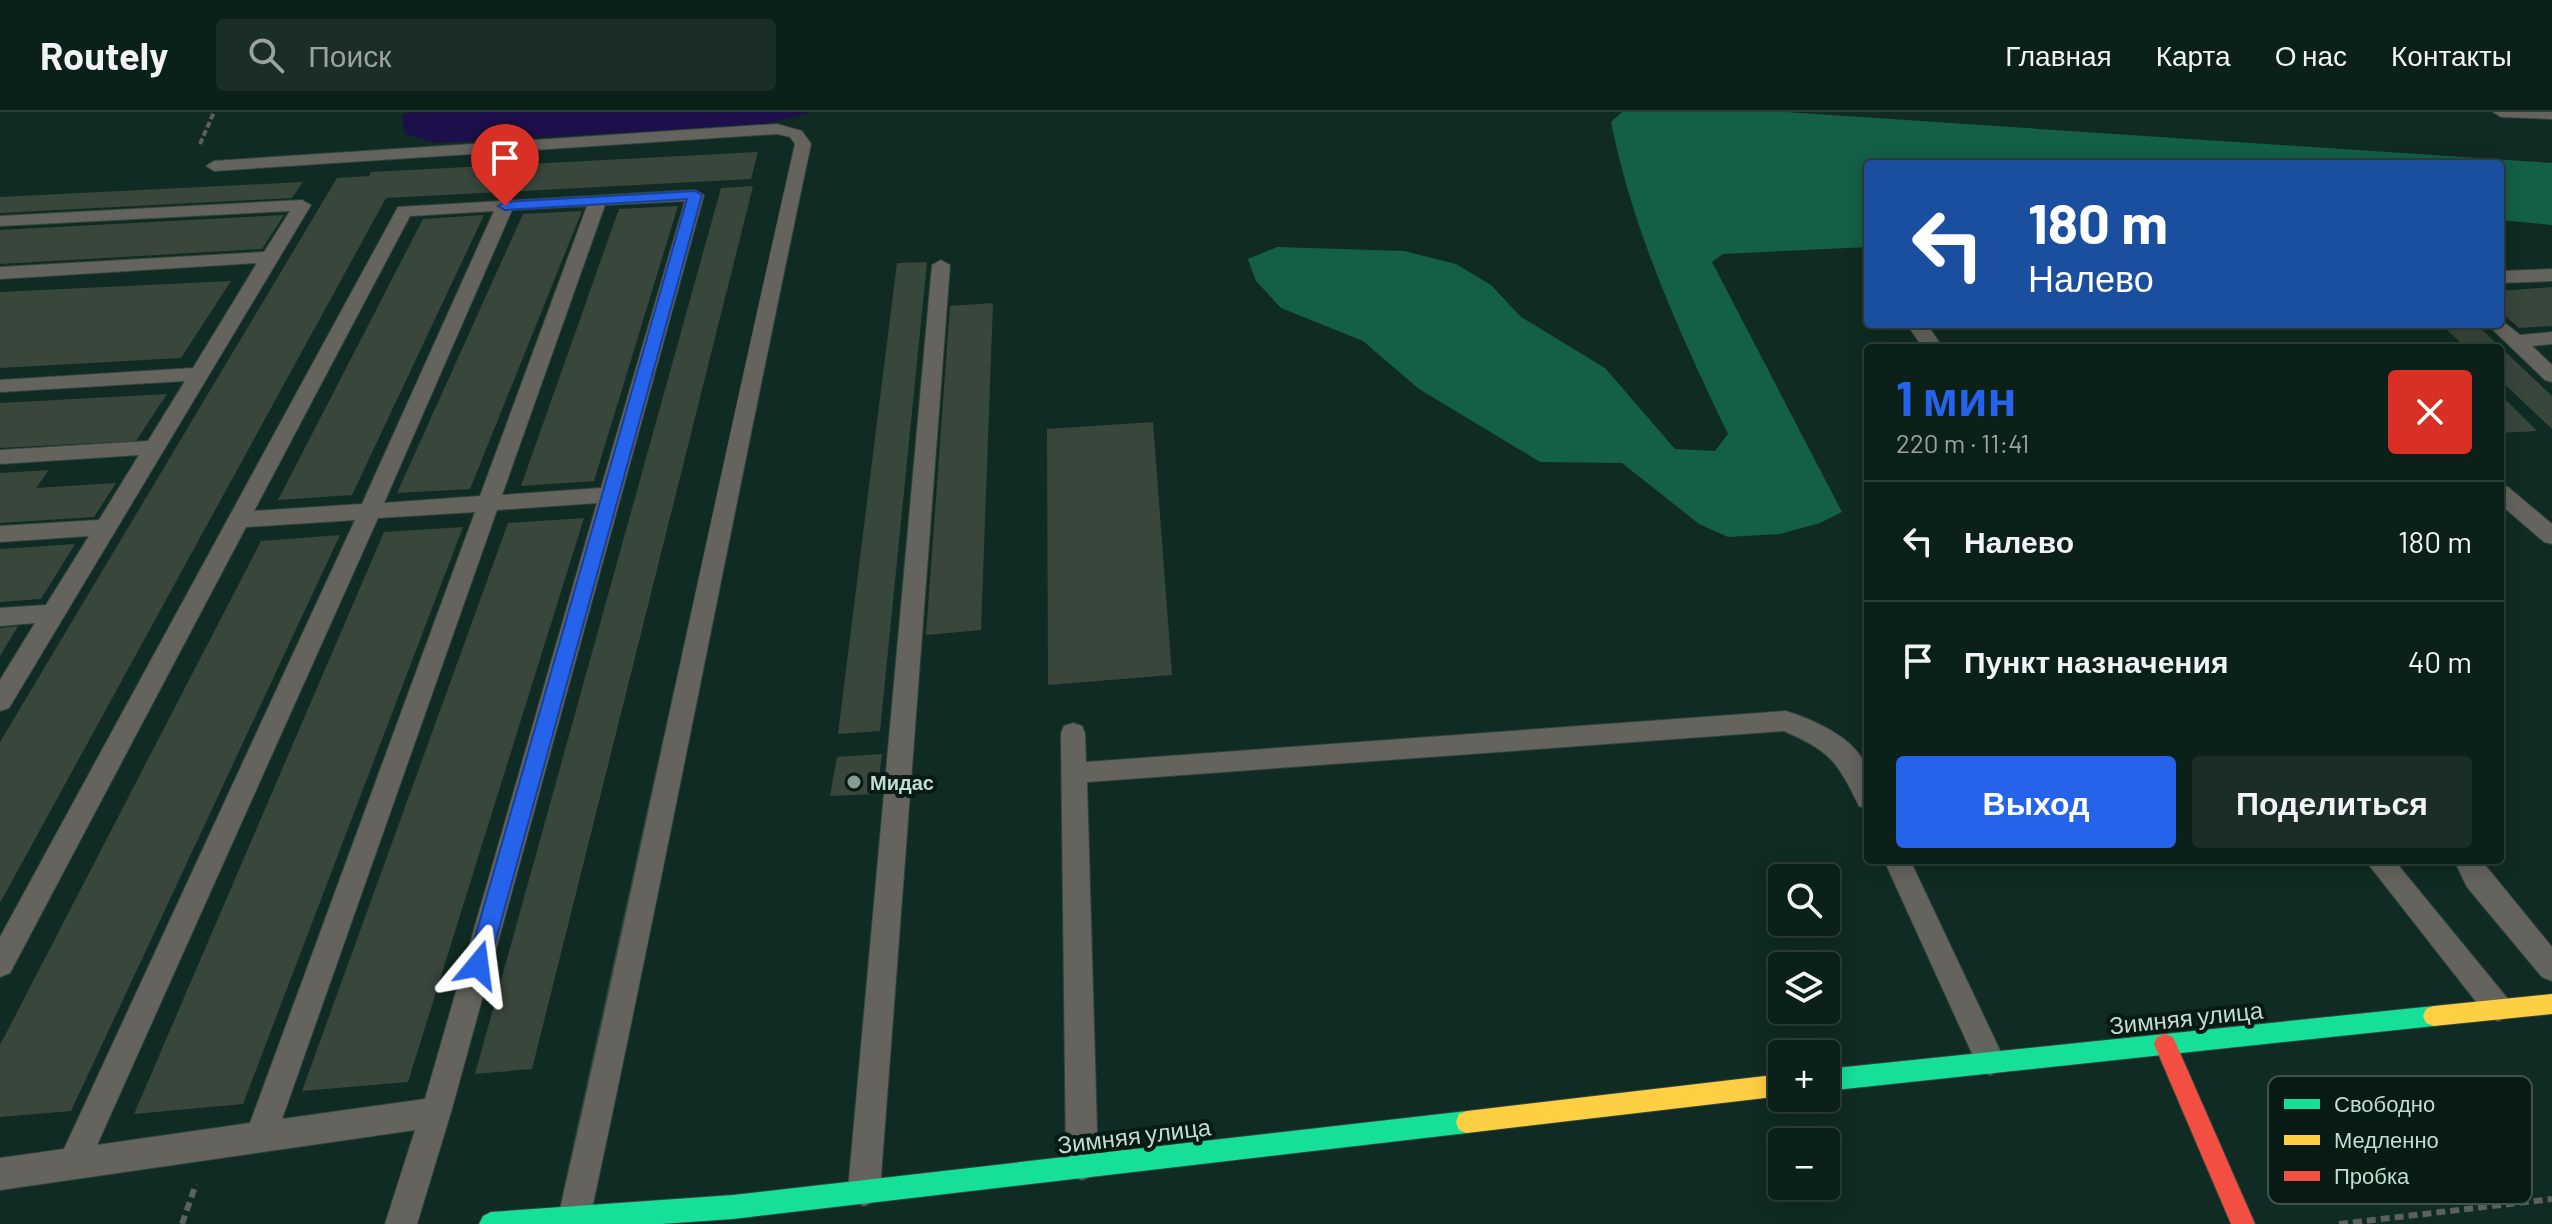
<!DOCTYPE html>
<html lang="ru">
<meta charset="utf-8">
<style>
:root{--surface:#0c201a;--page:#1a2d27;--text:#f1f3f6;--muted:#9aa3a2;--line:#2c3e39;--accent:#2563eb}
body{margin:0;font-family:Barlow,sans-serif;background:var(--page);color:var(--text);height:100vh;display:flex;flex-direction:column;font-size:30px;white-space:nowrap}
*{box-sizing:border-box;margin:0}
p{font-size:26px;color:var(--muted)}
.icon{flex:none;width:44px;height:44px;fill:none;stroke:currentColor;stroke-width:2;stroke-linecap:round;stroke-linejoin:round}
.map{position:relative;flex:1;overflow:hidden}
.side{position:absolute;left:1864px;top:232px;width:640px;height:520px;display:flex;flex-direction:column;background:var(--surface);border-radius:8px;box-shadow:0 4px 20px #0003,0 0 0 2px var(--line)}
.side>*{flex:none}
.banner{position:absolute;left:1864px;top:48px;width:640px;height:168px;border-radius:8px;box-shadow:0 4px 20px #0003,0 0 0 2px var(--line);background:#1a4fa0;color:#fff;overflow:hidden}
.controls{position:absolute;left:1768px;top:752px;display:grid;gap:16px}
.controls a{display:grid;place-items:center;width:72px;height:72px;border-radius:8px;background:var(--surface);box-shadow:0 4px 20px #0003,0 0 0 2px var(--line);font-size:40px}
.pin{position:absolute;display:grid;place-items:center;width:68px;height:68px;color:#fff;margin:-82px -34px;border-radius:50% 50% 50% 0;rotate:-45deg;box-shadow:0 0 8px #0007}
.pin .icon{rotate:45deg}
.me{position:absolute;width:88px;margin:-44px;rotate:16deg;stroke-linejoin:round;filter:drop-shadow(0 0 6px #0008)}
.turn{display:flex;align-items:center;gap:28px;height:168px;padding:0 32px;font-size:36px}
.turn .icon{width:104px;height:104px;stroke-width:2.5}
.turn b{display:block;font-size:56px;line-height:68px}
.round{display:grid;place-items:center;flex:none;width:84px;height:84px;border-radius:8px;background:var(--page)}
.head{display:flex;align-items:center;justify-content:space-between;height:136px;padding:0 32px}
h1{font-size:48px;font-weight:700;line-height:60px;color:var(--accent)}
.action{display:flex;gap:16px;margin-top:auto;padding:16px 32px}
.action a{flex:1;height:92px;border-radius:8px;background:var(--accent);color:#fff;font-size:32px;font-weight:700;line-height:92px;text-align:center}
.action a+a{background:var(--page);color:var(--text)}
ul{padding:0;list-style:none}
li{display:flex;align-items:center;gap:24px;height:120px;padding:0 32px;border-top:2px solid var(--line)}
li div{flex:1}
li b{display:block;font-size:30px}
li em{font-style:normal}
header{display:flex;align-items:center;gap:48px;box-sizing:border-box;height:112px;padding:0 40px;background:var(--surface);border-bottom:2px solid var(--line)}
header strong{font-size:38px}
nav{display:flex;gap:44px;margin-inline-start:auto;font-size:28px}
.search{width:560px;height:72px;background:var(--page);display:flex;align-items:center;gap:20px;box-sizing:border-box;padding:0 28px;border-radius:8px;color:var(--muted);font-size:30px}
.map>svg:first-child{display:block}
.green{fill:#135f47}
.water{fill:#1d0f4a}
.building{fill:#39463c}
.lines{fill:none;stroke-linecap:round;stroke-linejoin:round}
.lane-casing{stroke:#2f453e;stroke-width:2}
.fast-casing{stroke:#2f453e;stroke-width:2}
.slow-casing{stroke:#2f453e;stroke-width:2}
.jam-casing{stroke:#2f453e;stroke-width:2}
.path-far1{stroke:#5a605a;stroke-width:4;stroke-dasharray:6 3;stroke-linecap:butt}
.path{stroke:#5a605a;stroke-width:6;stroke-dasharray:9 5;stroke-linecap:butt}
.lane{fill:#64635d;fill-rule:evenodd}
.fast{fill:#16e098;fill-rule:evenodd}
.slow{fill:#ffcf43;fill-rule:evenodd}
.jam{fill:#f24e42;fill-rule:evenodd}
.route{fill:#2563eb;stroke:#184099;stroke-width:2}
.poi-dot{fill:#849d93;stroke:#071a13;stroke-width:3}
.labels{text-anchor:middle;dominant-baseline:central;stroke-width:8;stroke-linejoin:round;paint-order:stroke}
.poi-label{font-size:20px;font-weight:bold;fill:#c3dbd0;stroke:#071a13;text-anchor:start}
.near-street-label{font-size:24px;fill:#c3dbd0;stroke:#071a13}
.key{fill:#071a13;stroke:#3f544c;stroke-width:2}
.key-label{font-size:22px;fill:#c3dbd0}
</style>
<header>
<strong>Routely</strong>
<div class="search"><svg class="icon" aria-label="search" viewBox="0 0 24 24"><circle cx="10" cy="10" r="6"/><path d="M15 15l6 6"/></svg>Поиск</div>
<nav><a>Главная</a><a>Карта</a><a>О нас</a><a>Контакты</a></nav>
</header>
<div class="map">
<svg width="2552" height="1112" viewBox="0 0 2552 1112">
<rect width="100%" height="100%" fill="#102b23"/>
<path class="green" d="M1622,0H1786L2552,51V113L2500,108V52H1868V135L1723,142L1712,150L1842,400L1820,411L1780,422L1728,425L1699,412L1622,351L1540,350L1419,277L1363,229L1281,196L1256,169L1248,147L1277,135L1404,139L1456,152L1491,173L1521,205L1605,256L1675,337L1715,339L1728,322C1680,222 1633,120 1611,10Z"/>
<polygon class="water" points="410,0 813,0 763,13 435,31 405,22 402,3"/>
<g class="building">
<polygon points="758,40 751,67 386,86 0,791 0,630 337,66 369,64 371,60"/>
<polygon points="303,70 292,86 0,101 0,85"/>
<polygon points="753,74 532,957 475,962 721,76"/>
<polygon points="678,94 594,369 521,374 619,97"/>
<polygon points="582,99 470,377 397,381 523,102"/>
<polygon points="284,103 262,137 0,152 0,118"/>
<polygon points="484,103 352,383 278,388 423,107"/>
<polygon points="927,150 880,619 838,622 897,151"/>
<polygon points="231,169 181,246 0,256 0,180"/>
<polygon points="2552,175 2552,214 2519,216 2500,199 2500,179"/>
<polygon points="993,191 981,518 926,523 950,194"/>
<polygon points="2441,212 2476,212 2552,284 2552,317 2500,268 2500,236 2466,236"/>
<polygon points="167,282 136,329 0,336 0,291"/>
<polygon points="2500,282 2537,319 2500,321"/>
<polygon points="1153,310 1172,563 1048,573 1047,317"/>
<polygon points="49,358 36,376 116,371 94,405 0,411 0,361"/>
<polygon points="584,406 408,970 302,979 508,411"/>
<polygon points="463,415 243,992 134,1002 384,420"/>
<polygon points="340,423 71,999 0,1005 0,933 261,429"/>
<polygon points="75,432 41,487 0,490 0,437"/>
<polygon points="18,514 0,544 0,516"/>
<polygon points="882,642 877,682 830,684 837,645"/>
</g>
<g class="lines">
<defs>
<g id="lane">
<polygon points="2493,0 2552,0 2552,7 2501,5"/>
<path d="M777,12L802,19L811,32C735,389 667,749 590,1106L587,1112H561L558,1106C640,749 713,389 795,32L790,25L777,22L214,59L206,54L214,49Z"/>
<path d="M695,78L704,83L451,1000L417,1112H385L415,1018L0,1078V1046L64,1037L355,408L246,415L10,861L0,865V825L398,95ZM685,89L601,376L502,383L605,93ZM587,94L480,384L384,391L512,98ZM494,99L362,392L254,399L410,104ZM597,391L425,987L282,1007L497,398ZM475,400L250,1011L97,1033L378,406Z"/>
<polygon points="302,88 311,93 9,596 0,599 0,568 35,511 0,514 0,496 46,493 89,424 0,430 0,414 99,408 139,343 0,352 0,338 148,329 185,269 0,280 0,268 193,256 257,151 0,167 0,155 264,140 290,99 0,114 0,104"/>
<polygon points="941,148 950,153 880,1078 875,1089 864,1094 853,1089 848,1078 932,153"/>
<polygon points="2552,157 2552,169 2500,171 2500,159"/>
<polygon points="2500,207 2520,223 2552,220 2552,232 2532,234 2552,253 2552,270 2545,268 2491,216 2488,212 2500,212"/>
<polygon points="1907,212 1927,212 1943,236 1923,236"/>
<polygon points="2500,373 2508,375 2552,412 2552,432 2544,430 2500,392"/>
<path d="M1786,599C1814,608 1859,627 1867,658C1871,669 1868,685 1868,697L1859,694C1837,649 1831,640 1784,619L1087,670L1098,1053L1093,1064L1082,1068L1071,1064L1066,1053L1061,621L1064,614L1073,611L1082,614L1085,621L1086,650Z"/>
<polygon points="1884,748 1910,748 2005,949 2000,959 1990,963 1980,959"/>
<polygon points="2365,748 2394,748 2508,887 2512,896 2508,905 2498,909 2488,905"/>
<polygon points="2454,748 2481,748 2552,835 2552,869 2542,865 2467,775"/>
</g>
<g id="fast">
<polygon points="2434,894 2442,897 2445,904 2442,911 2434,914 1826,979 1826,957"/>
<polygon points="1467,999 1475,1002 1478,1010 1475,1018 1467,1021 733,1107 661,1112 479,1112 483,1104 491,1100 733,1083"/>
</g>
<g id="slow">
<polygon points="2552,882 2552,902 2434,914 2426,911 2423,904 2426,897 2434,894"/>
<polygon points="1782,962 1782,984 1467,1021 1459,1018 1456,1010 1459,1002 1467,999"/>
</g>
<polygon id="jam" points="2165,922 2173,925 2255,1112 2231,1112 2154,932 2157,925"/>
</defs>
<use href="#lane" class="lane-casing"/>
<use href="#fast" class="fast-casing"/>
<use href="#slow" class="slow-casing"/>
<use href="#jam" class="jam-casing"/>
<polyline class="path-far1" points="200,32 214,0"/>
<g class="path">
<polyline points="182,1112 196,1072"/>
<polyline points="2339,1112 2552,1087"/>
</g>
<use href="#lane" class="lane"/>
<use href="#fast" class="fast"/>
<use href="#slow" class="slow"/>
<use href="#jam" class="jam"/>
</g>
<polygon class="route" points="695,79 702,83 489,853 485,859 478,862 470,859 467,853 687,87 505,98 498,94 505,90"/>
<circle class="poi-dot" cx="854" cy="670" r="8"/>
<g class="labels">
<g class="poi-label">
<text x="870" y="670">Мидас</text>
</g>
<g class="near-street-label">
<text transform="translate(2186 905) rotate(-6)">Зимняя улица</text>
<text transform="translate(1134 1023) rotate(-7)">Зимняя улица</text>
</g>
</g>
<rect x="2268" y="964" width="264" height="128" rx="12" class="key"/>
<rect x="2284" y="987" width="36" height="10" fill="#16e098"/>
<rect x="2284" y="1023" width="36" height="10" fill="#ffcf43"/>
<rect x="2284" y="1059" width="36" height="10" fill="#f24e42"/>
<g class="key-label">
<text x="2334" y="1000">Свободно</text>
<text x="2334" y="1036">Медленно</text>
<text x="2334" y="1072">Пробка</text>
</g>
</svg>
<div class="controls">
<a><svg class="icon" aria-label="search" viewBox="0 0 24 24"><circle cx="10" cy="10" r="6"/><path d="M15 15l6 6"/></svg></a>
<a><svg class="icon" aria-label="layers" viewBox="0 0 24 24"><path d="M12 4l9 5-9 5-9-5zM3 14l9 5 9-5"/></svg></a>
<a>+</a>
<a>−</a>
</div>
<div class="pin" style="left:505px;top:94px;background:#d93025"><svg class="icon" aria-label="arrive" viewBox="0 0 24 24"><path d="M6 21V4h12l-3 4 3 4H6"/></svg></div>
<svg class="me" style="left:478px;top:853px" viewBox="-20 -20 40 40"><path d="M0-17L14 15 0 8-14 15z" fill="#2563eb" stroke="#fff" stroke-width="4"/></svg>
<div class="banner">
<div class="turn"><svg class="icon" aria-label="left" viewBox="0 0 24 24"><path d="M17 20v-9H6M10 6l-5 5 5 5"/></svg><div><b>180 m</b>Налево</div></div>
</div>
<section class="side">
<div class="head"><div><h1>1 мин</h1><p>220 m · 11:41</p></div><a class="round" style="background:#d93025;color:#fff"><svg class="icon" aria-label="close" viewBox="0 0 24 24"><path d="M6 6l12 12M18 6L6 18"/></svg></a></div>
<ul>
<li><svg class="icon" aria-label="left" viewBox="0 0 24 24"><path d="M17 20v-9H6M10 6l-5 5 5 5"/></svg><div><b>Налево</b></div><em>180 m</em></li>
<li><svg class="icon" aria-label="arrive" viewBox="0 0 24 24"><path d="M6 21V4h12l-3 4 3 4H6"/></svg><div><b>Пункт назначения</b></div><em>40 m</em></li>
</ul>
<div class="action"><a>Выход</a><a>Поделиться</a></div>
</section>
</div>
